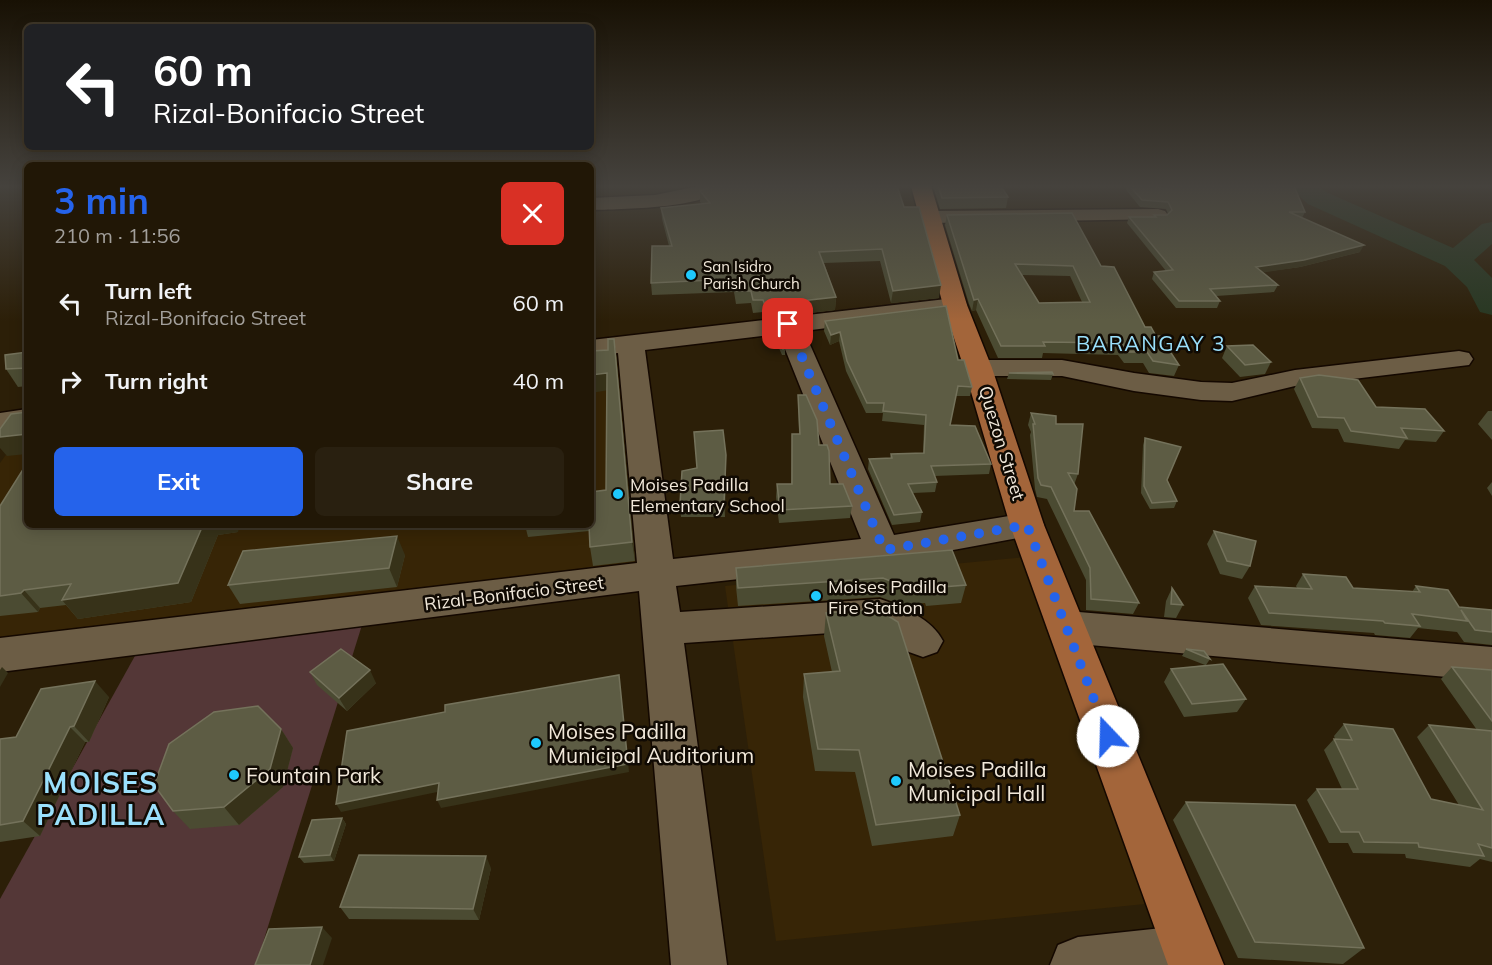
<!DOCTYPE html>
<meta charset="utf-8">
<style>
:root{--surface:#211706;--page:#292010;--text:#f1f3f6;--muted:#a29f9b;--line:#3e3628;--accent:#2563eb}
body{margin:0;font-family:Mulish,sans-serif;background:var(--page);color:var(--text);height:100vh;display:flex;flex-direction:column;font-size:22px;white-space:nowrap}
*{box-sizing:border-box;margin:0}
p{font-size:20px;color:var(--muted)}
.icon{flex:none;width:33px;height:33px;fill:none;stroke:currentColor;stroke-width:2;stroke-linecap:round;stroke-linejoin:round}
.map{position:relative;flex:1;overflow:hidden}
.panel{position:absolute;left:24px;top:162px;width:570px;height:366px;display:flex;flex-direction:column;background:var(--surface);border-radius:9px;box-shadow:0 3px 15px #0003,0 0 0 2px var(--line)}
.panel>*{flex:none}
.top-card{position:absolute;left:24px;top:24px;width:570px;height:126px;border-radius:9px;box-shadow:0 3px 15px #0003,0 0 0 2px var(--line);background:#202124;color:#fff;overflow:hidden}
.pin{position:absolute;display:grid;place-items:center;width:51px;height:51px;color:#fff;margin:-26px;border-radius:12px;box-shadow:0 3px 9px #0006}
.me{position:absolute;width:66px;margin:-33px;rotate:339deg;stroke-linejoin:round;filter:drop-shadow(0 0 4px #0008)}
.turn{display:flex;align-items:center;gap:21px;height:126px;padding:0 30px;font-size:27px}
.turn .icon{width:78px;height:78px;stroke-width:2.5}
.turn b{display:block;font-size:42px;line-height:51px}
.round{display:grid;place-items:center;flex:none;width:63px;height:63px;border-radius:9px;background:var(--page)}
.summary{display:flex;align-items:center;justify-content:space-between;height:102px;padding:0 30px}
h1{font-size:36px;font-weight:700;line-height:45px;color:var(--accent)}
.button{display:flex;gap:12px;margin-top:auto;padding:12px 30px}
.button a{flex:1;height:69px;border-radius:9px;background:var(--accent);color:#fff;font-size:24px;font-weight:700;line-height:69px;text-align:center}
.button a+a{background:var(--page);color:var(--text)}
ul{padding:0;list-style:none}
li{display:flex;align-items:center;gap:18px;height:78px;padding:0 30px}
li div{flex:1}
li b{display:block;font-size:22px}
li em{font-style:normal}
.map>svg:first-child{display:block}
.built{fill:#372506}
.green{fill:#543737}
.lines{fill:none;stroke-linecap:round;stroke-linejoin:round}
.river{fill:#283822;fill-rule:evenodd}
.minor-casing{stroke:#140800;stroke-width:3}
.major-casing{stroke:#140800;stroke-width:3}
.minor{fill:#6c5d45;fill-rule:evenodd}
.major{fill:#a3653a;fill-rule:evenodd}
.wall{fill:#4b4b32;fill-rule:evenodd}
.shaded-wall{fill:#373219}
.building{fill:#5d5c44;stroke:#74725b;stroke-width:1.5;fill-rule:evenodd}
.route{stroke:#2563eb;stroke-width:10;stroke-dasharray:0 18}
.poi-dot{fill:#1ec9fd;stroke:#100a03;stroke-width:2}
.labels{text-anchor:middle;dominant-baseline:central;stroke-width:5;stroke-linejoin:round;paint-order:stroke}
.far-poi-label{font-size:15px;fill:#f1e8da;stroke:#100a03;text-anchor:start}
.street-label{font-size:18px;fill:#f1e8da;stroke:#100a03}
.poi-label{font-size:18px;fill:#f1e8da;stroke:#100a03;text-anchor:start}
.quarter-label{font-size:21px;letter-spacing:1.5px;fill:#9ae0fc;stroke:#100a03}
.near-poi-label{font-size:21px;fill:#f1e8da;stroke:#100a03;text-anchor:start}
.near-district-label{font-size:28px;font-weight:bold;letter-spacing:1.5px;fill:#9ae0fc;stroke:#100a03}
</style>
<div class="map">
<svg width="1492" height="965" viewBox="0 0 1492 965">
<rect width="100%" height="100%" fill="#2c1f08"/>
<g class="built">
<polygon points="637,354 650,563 0,639 0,463 23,431 27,431 27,525 591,525 591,360"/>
<polygon points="1026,557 1145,904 776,941 725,586"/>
</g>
<polygon class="green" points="362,625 256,965 0,965 0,899 141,645"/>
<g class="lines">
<polygon class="river" points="1289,186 1318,186 1326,192 1453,248 1482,224 1492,222 1492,244 1474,260 1492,278 1492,315 1480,312 1467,287 1445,266 1308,204"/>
<defs>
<g id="minor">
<path d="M699,186H725C709,209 619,209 591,210V198L655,195Z"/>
<polygon points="1158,209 1165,211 1168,215 1165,219 930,223 923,221 920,217 923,213 930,211"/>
<path d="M955,298L964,300L967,305L964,310L804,331L894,535L1027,513L1039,516L1044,525L1039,534L883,563L676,586L680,612L880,599C902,606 933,620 943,641L937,652L923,657L909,652L874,630L684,643L727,965H671L639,591L0,672V638L637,563L618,353L591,356V340ZM779,334L861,539L673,559L645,350Z"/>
<polygon points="1459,351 1469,353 1473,359 1469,365 1295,386 1232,401 1201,400 1134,391 1062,376 978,376 968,374 964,368 968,362 978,360 1062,360 1134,373 1201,382 1232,383 1295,370"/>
<polygon points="27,409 27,427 0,431 0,413"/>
<polygon points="1067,611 1492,647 1492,681 1067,643 1053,638 1047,627 1053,616"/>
<polygon points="1190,925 1209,933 1217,952 1212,965 1050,965 1058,945 1078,937"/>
</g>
<polygon id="major" points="911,186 931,186 967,305 992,368 1044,525 1224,965 1168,965 1010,525 964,368 943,305"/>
</defs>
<use href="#minor" class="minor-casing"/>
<use href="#major" class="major-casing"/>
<use href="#minor" class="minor"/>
<use href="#major" class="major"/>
</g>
<g class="wall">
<polygon points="933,186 1001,186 1008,197 1006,208 940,209"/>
<polygon points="1127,186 1147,186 1164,188 1164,186 1294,186 1305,212 1302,218 1360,252 1300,267 1263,272 1278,285 1274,292 1216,296 1220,301 1217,308 1176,308 1152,279 1154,272 1166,271 1127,223 1129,217 1154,217 1154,215 1167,215 1168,214 1166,209 1140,207 1126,190"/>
<polygon points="700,191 904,207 939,298 891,303 880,261 824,263 836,297 835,310 765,318 763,312 753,313 751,303 736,304 734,292 652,295 651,283 669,246 662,219 661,208 702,204 700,202"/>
<path d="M947,215L1101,266L1145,327L1156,336L1179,365L1174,376L1149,373L1143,363H1124L1118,355L1043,353L1042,358H998L976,310L972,311L969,304L945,225ZM1022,275L1070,276L1082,302L1039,303Z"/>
<polygon points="825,321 958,360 972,387 970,396 956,396 950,425 991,464 989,474 934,476 937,482 935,492 913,493 922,512 920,522 892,525 868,469 869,459 890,458 891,454 923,453 924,425 882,421 883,413 866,413 846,371 839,341 830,345 824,331"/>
<polygon points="774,331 785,348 785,355 782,355 774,337"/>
<polygon points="1227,346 1271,362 1265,374 1240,377 1222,358"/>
<polygon points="27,352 27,386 18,387 6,369"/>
<polygon points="616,355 635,561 593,566 590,547 589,531 528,537 525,525 591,525 606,490"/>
<polygon points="1009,373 1053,374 1051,380 1007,379"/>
<polygon points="1300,378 1376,407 1444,431 1436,442 1405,440 1399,449 1344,442 1338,429 1312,428 1294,389"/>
<polygon points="798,395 819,445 830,484 852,506 850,518 779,523 776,497 777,484 791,484 792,434 799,434"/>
<polygon points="1488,411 1492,411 1492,440 1478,424"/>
<polygon points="1031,413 1056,424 1078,474 1074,485 1074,511 1139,603 1133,614 1086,610 1086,580 1047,499 1037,497 1035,489 1030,435 1031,432 1028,425"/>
<polygon points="1145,438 1177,501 1174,508 1150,509 1141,493 1143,445"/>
<polygon points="726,455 725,517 681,517 680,504 697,468"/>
<polygon points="1492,482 1492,496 1487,488"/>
<polygon points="0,506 238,532 218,535 191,602 78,619 66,605 40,608 38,612 0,616"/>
<polygon points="1214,531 1250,566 1242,579 1220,574 1207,544"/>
<polygon points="952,550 966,585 961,603 926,606 925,603 902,605 880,597 738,606 736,587 736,568"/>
<polygon points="405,555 397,587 240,604 228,585"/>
<polygon points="1303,574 1353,588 1412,592 1416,586 1459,607 1492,610 1492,645 1464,642 1457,632 1418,628 1410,638 1375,635 1374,633 1261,625 1248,598 1255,586 1297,588 1296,586"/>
<polygon points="1172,588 1183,605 1176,618 1164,617 1166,601"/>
<polygon points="826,613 960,815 953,836 872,846 855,772 815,771 803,697 804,674 832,672 824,636"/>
<polygon points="1186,649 1210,659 1206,665 1246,699 1237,712 1184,717 1164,682 1171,669 1205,665 1182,656"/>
<polygon points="1452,667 1492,670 1492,862 1480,859 1470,867 1406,858 1405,854 1353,853 1348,843 1329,843 1307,800 1317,789 1342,789 1324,750 1334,739 1335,739 1334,736 1344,724 1431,799 1459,805 1417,737 1429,725 1477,730 1441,679"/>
<polygon points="310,672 376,683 347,711 317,685"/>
<polygon points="109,697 89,742 85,742 40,836 0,842 0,739 16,737"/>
<polygon points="281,729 293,748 283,787 239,825 190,829 173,811"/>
<polygon points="1186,802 1364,948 1343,964 1238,958 1173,820"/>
<polygon points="342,818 346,824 334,861 304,863 299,857"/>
<polygon points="491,868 479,920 349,919 340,907"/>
</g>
<g class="shaded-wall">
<polygon points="1364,245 1360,252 1300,267 1253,274 1256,267"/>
<polygon points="941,285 939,298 891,303 893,291"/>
<polygon points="836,297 835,310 765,318 765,305"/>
<polygon points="978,299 976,310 972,311 974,300"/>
<polygon points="840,332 839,341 830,345 831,335"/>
<polygon points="614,339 616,355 635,561 632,542"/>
<polygon points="607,373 609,390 591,393 591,375"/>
<polygon points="27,434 27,454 7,456 0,448 0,437"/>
<polygon points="726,455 726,467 725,517 724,504"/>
<polygon points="203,525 240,525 238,532 218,535 191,602 78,619 62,600"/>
<polygon points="397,536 405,555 397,587 389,568"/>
<polygon points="24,590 40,608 38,612 21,593"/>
<polygon points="2,667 8,673 0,687 0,670"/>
<polygon points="370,670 376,683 347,711 339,698"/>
<polygon points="619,675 629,772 441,808 437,800"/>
<polygon points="95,681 109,697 89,742 74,726"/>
<polygon points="70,727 85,742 40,836 23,821"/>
<polygon points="281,729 293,748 283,787 239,825 224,807"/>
<polygon points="439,783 442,791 341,812 336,804"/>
<polygon points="342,818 346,824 334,861 330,855"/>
<polygon points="486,856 491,868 479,920 473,909"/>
<polygon points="322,927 332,938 323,965 310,965"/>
</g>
<g class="building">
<polygon points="712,186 897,186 904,207 919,207 941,285 893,291 882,249 819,252 836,297 765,305 763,300 753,300 751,291 735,291 734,279 651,283 652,246 672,246 661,208 710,203 700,191"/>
<polygon points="938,186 1001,186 1008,197 942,198"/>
<polygon points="1130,186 1147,186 1170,189 1169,186 1294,186 1305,212 1289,212 1364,245 1304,260 1256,267 1278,285 1210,289 1220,301 1179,301 1154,272 1173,270 1129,217 1156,217 1154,215 1167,215 1172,210 1168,202 1142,200"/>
<path d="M1072,213L1101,266L1114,267L1145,327H1151L1156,336H1160L1179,365L1153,361L1147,352H1128L1122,343L1043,342L1045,346H1001L978,299L974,300L947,215ZM1015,264L1073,266L1090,302L1039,303Z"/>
<polygon points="946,306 958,360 964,360 972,387 958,386 950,425 975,426 991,464 931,466 937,482 908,484 922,512 894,515 869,459 892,458 891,454 924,453 926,415 883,411 884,403 867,403 847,361 840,332 831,335 825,321"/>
<polygon points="778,330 785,348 783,349 774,331"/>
<polygon points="608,339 614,339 632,542 590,547 589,525 591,525 591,492 606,490 607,373 591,375 591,351 608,350"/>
<polygon points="1253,345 1271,362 1245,365 1227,346"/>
<polygon points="27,352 27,368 6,369 5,355"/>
<polygon points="1052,372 1053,374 1009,373"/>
<polygon points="1319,375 1358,380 1376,407 1425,409 1444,431 1401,428 1407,438 1351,431 1344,418 1318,417 1300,378"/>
<polygon points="798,395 806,395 817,420 819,445 827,445 829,451 830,484 843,484 852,506 780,510 777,484 792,484 792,434 800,434"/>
<polygon points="27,412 27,434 0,437 0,429 11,414"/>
<polygon points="1031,413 1056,416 1056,424 1083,424 1078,474 1068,473 1077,489 1074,511 1089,511 1139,603 1091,599 1090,568 1051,487 1041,485 1038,478 1033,424 1035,424"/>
<polygon points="723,430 726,455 724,504 680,504 682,471 697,468 694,432"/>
<polygon points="1145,438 1181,447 1167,480 1177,501 1152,503 1144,486"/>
<polygon points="27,463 27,525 203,525 178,583 62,600 71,584 24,590 21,593 0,596 0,506"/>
<polygon points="1214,531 1256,541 1250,566 1227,561"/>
<polygon points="397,536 389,568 228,585 243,551"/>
<polygon points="952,550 966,585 930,588 929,585 905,587 883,578 738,588 736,568"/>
<polygon points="1303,574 1346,577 1353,588 1420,592 1416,586 1448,590 1459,607 1492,610 1492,632 1475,630 1461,610 1467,621 1412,614 1420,626 1385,623 1383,621 1269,613 1255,586 1312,589"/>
<polygon points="1172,588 1183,605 1171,604"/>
<polygon points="877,609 898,622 960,815 876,825 859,750 818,749 804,674 840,671 826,613"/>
<polygon points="341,649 370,670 339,698 310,672"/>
<polygon points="1186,649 1204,651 1210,659"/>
<polygon points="1223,664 1246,699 1192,704 1171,669"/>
<polygon points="1452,667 1492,670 1492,721"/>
<polygon points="619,675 628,764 437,800 439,783 336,804 347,731 445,712 445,705"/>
<polygon points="95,681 74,726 70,727 23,821 0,825 0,739 16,737 41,689"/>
<polygon points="258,706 281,729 270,769 224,807 173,811 154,785 169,744 214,712"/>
<polygon points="1344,724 1393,729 1431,799 1483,810 1429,725 1492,731 1492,848 1478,844 1484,856 1419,847 1418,843 1364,842 1359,832 1341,832 1317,789 1358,789 1334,739 1352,740"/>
<polygon points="1186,802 1295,805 1364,948 1255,942"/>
<polygon points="342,818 330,855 299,857 312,820"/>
<polygon points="359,855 486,856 473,909 340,907"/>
<polygon points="322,927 310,965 255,965 269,929"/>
</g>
<linearGradient id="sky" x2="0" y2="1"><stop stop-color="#181104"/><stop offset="0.58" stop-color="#45423d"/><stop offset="1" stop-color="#45423d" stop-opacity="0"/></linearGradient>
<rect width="1492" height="321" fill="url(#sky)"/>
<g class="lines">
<polyline class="route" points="788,324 884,550 1027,525 1108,736"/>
</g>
<g class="poi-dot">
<circle cx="691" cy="275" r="6"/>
<circle cx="618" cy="494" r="6"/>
<circle cx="816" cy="596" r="6"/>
<circle cx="536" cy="743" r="6"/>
<circle cx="234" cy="775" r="6"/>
<circle cx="896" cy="781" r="6"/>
</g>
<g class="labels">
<g class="far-poi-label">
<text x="703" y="266">San Isidro<tspan x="703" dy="17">Parish Church</tspan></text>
</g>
<g class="street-label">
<text transform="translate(1002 443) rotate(73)">Quezon Street</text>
<text transform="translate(514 593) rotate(-7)">Rizal-Bonifacio Street</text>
</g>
<g class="poi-label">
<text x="630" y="484">Moises Padilla<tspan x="630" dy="21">Elementary School</tspan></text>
<text x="828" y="586">Moises Padilla<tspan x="828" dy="21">Fire Station</tspan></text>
</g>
<g class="quarter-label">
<text x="1151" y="343">BARANGAY 3</text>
</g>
<g class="near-poi-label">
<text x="548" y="731">Moises Padilla<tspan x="548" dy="24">Municipal Auditorium</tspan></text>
<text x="908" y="769">Moises Padilla<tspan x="908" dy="24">Municipal Hall</tspan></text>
<text x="246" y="775">Fountain Park</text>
</g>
<g class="near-district-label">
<text x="101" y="782">MOISES<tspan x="101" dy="32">PADILLA</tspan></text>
</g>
</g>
</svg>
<div class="pin" style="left:788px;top:324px;background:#d93025"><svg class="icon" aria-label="arrive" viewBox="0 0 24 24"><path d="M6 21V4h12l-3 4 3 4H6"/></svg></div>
<svg class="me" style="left:1108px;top:736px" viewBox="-20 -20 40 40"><circle r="19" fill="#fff"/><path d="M0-13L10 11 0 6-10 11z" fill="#2563eb"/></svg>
<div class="top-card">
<div class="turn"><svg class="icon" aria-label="left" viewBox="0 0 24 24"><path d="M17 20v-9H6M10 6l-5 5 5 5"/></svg><div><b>60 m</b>Rizal-Bonifacio Street</div></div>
</div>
<section class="panel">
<div class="summary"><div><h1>3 min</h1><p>210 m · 11:56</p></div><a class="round" style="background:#d93025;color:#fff"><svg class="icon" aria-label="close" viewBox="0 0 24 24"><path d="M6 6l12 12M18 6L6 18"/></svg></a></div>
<ul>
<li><svg class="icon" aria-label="left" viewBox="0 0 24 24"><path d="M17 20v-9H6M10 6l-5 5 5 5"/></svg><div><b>Turn left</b><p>Rizal-Bonifacio Street</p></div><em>60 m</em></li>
<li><svg class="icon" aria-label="right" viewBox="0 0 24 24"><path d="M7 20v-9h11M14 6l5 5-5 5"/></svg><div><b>Turn right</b></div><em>40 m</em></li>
</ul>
<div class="button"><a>Exit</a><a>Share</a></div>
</section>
</div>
